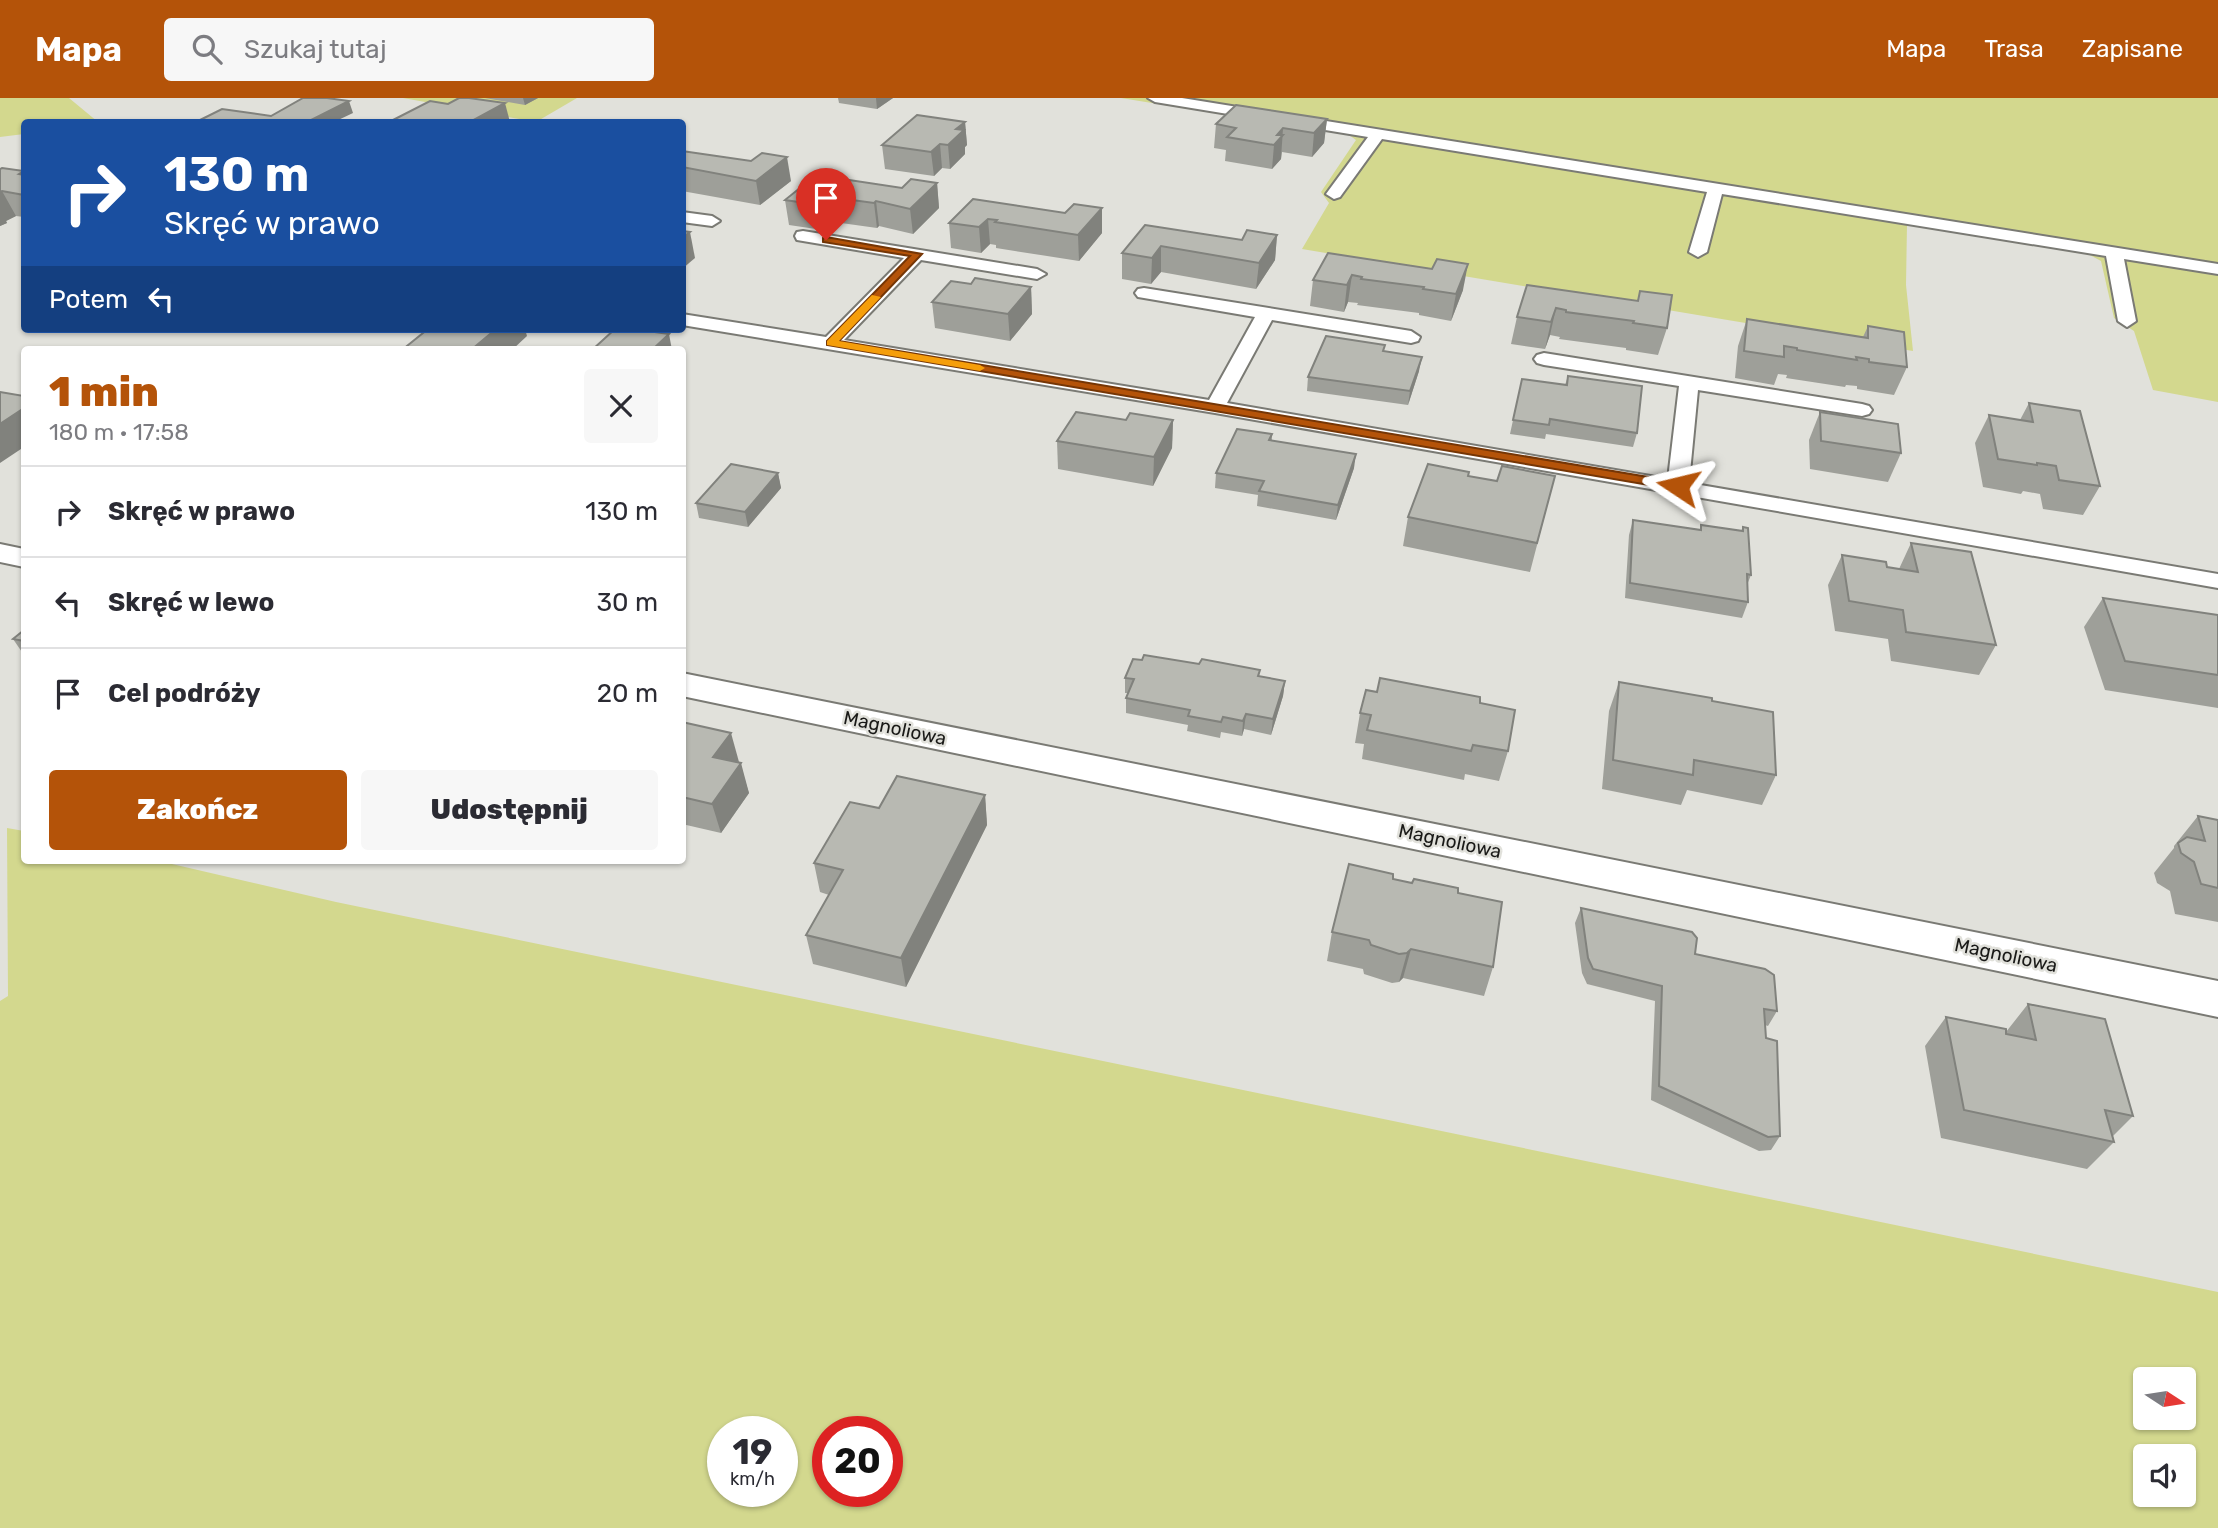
<!DOCTYPE html>
<html lang="pl">
<meta charset="utf-8">
<style>
:root{--surface:#fff;--page:#f7f7f7;--text:#2b2b33;--muted:#7c7c81;--line:#e1e1e2;--accent:#b45309}
body{margin:0;font-family:Rubik,sans-serif;background:var(--page);color:var(--text);height:100vh;display:flex;flex-direction:column;font-size:26px;white-space:nowrap}
*{box-sizing:border-box;margin:0}
p{font-size:23px;color:var(--muted)}
.icon{flex:none;width:38px;height:38px;fill:none;stroke:currentColor;stroke-width:2;stroke-linecap:round;stroke-linejoin:round}
.map{position:relative;flex:1;overflow:hidden}
.sheet{position:absolute;left:21px;top:248px;width:665px;height:518px;display:flex;flex-direction:column;background:var(--surface);border-radius:7px;box-shadow:0 2px 5px #0004}
.sheet>*{flex:none}
.top-card{position:absolute;left:21px;top:21px;width:665px;height:214px;border-radius:7px;box-shadow:0 2px 5px #0004;background:#1a4fa0;color:#fff;overflow:hidden}
.needle{width:46px;rotate:102deg}
.tools{position:absolute;left:2133px;top:1269px;display:grid;gap:14px}
.tools a{display:grid;place-items:center;width:63px;height:63px;border-radius:7px;background:var(--surface);box-shadow:0 2px 5px #0004;font-size:35px}
.speed{position:absolute;left:707px;top:1318px;display:flex;gap:14px;font-size:35px;font-weight:700;text-align:center}
.speed>*{display:grid;place-content:center;width:91px;height:91px;border-radius:50%;background:var(--surface);box-shadow:0 2px 5px #0004;line-height:1}
.speed small{font-size:18px;font-weight:400}
.speed .limit{border:10px solid #d22;background:#fff;color:#111}
.pin{position:absolute;display:grid;place-items:center;width:60px;height:60px;color:#fff;margin:-72px -30px;border-radius:50% 50% 50% 0;rotate:-45deg;box-shadow:0 0 7px #0007}
.pin .icon{rotate:45deg}
.me{position:absolute;width:77px;margin:-38px;rotate:280deg;stroke-linejoin:round;filter:drop-shadow(0 0 5px #0008)}
.turn{display:flex;align-items:center;gap:24px;height:147px;padding:0 28px;font-size:32px}
.turn .icon{width:91px;height:91px;stroke-width:2.5}
.turn b{display:block;font-size:49px;line-height:60px}
.then{display:flex;align-items:center;height:66px;padding:0 28px;background:#0003;gap:14px;font-size:26px}
.round{display:grid;place-items:center;flex:none;width:74px;height:74px;border-radius:7px;background:var(--page)}
.summary{display:flex;align-items:center;justify-content:space-between;height:119px;padding:0 28px}
h1{font-size:42px;font-weight:800;line-height:52px;color:var(--accent)}
.button{display:flex;gap:14px;margin-top:auto;padding:14px 28px}
.button a{flex:1;height:80px;border-radius:7px;background:var(--accent);color:#fff;font-size:28px;font-weight:800;line-height:80px;text-align:center}
.button a+a{background:var(--page);color:var(--text)}
ul{padding:0;list-style:none}
li{display:flex;align-items:center;gap:21px;height:91px;padding:0 28px;border-top:2px solid var(--line)}
li div{flex:1}
li b{display:block;font-size:26px}
li em{font-style:normal}
header{display:flex;align-items:center;gap:42px;box-sizing:border-box;height:98px;padding:0 35px;background:var(--accent);color:#fff}
header strong{font-size:33px}
nav{display:flex;gap:38px;margin-inline-start:auto;font-size:24px}
.search{width:490px;height:63px;background:var(--page);display:flex;align-items:center;gap:18px;box-sizing:border-box;padding:0 24px;border-radius:7px;color:var(--muted);font-size:26px}
.map>svg:first-child{display:block}
.green{fill:#d3d88e;fill-rule:evenodd}
.lines{fill:none;stroke-linecap:round;stroke-linejoin:round}
.lane-casing{stroke:#7a7a74;stroke-width:4}
.street-casing{stroke:#7a7a74;stroke-width:4}
.lane{fill:#fff;fill-rule:evenodd}
.street{fill:#fff;fill-rule:evenodd}
.wall{fill:#9e9f99}
.shaded-wall{fill:#81827d}
.building{fill:#b8b9b2;stroke:#81827d;stroke-width:2}
.route{fill:#b45309;stroke:#753606;stroke-width:2}
.slow{fill:#f59e0b}
.labels{text-anchor:middle;dominant-baseline:central;stroke-width:5;stroke-linejoin:round;paint-order:stroke}
.street-label{font-size:19px;fill:#191917;stroke:#e1e1db}
</style>
<header>
<strong>Mapa</strong>
<div class="search"><svg class="icon" aria-label="search" viewBox="0 0 24 24"><circle cx="10" cy="10" r="6"/><path d="M15 15l6 6"/></svg>Szukaj tutaj</div>
<nav><a>Mapa</a><a>Trasa</a><a>Zapisane</a></nav>
</header>
<div class="map">
<svg width="2218" height="1430" viewBox="0 0 2218 1430">
<rect width="100%" height="100%" fill="#e1e1db"/>
<g class="green">
<polygon points="0,0 69,0 98,24 24,24 24,36 0,39"/>
<polygon points="403,0 577,0 536,24"/>
<polygon points="1121,0 2218,0 2218,304 2153,292 2134,233 2114,220 2101,163 2088,156 1907,127 1906,187 1913,253 1302,151 1329,105 1321,94 1356,42 1349,37"/>
<path d="M7,730L24,733V763H159L336,804L2218,1194V1430H0V903L8,898ZM2146,1281H2184V1320H2146ZM723,1334H782V1393H723ZM828,1334H887V1393H828ZM2146,1358H2184V1396H2146Z"/>
</g>
<g class="lines">
<defs>
<g id="lane">
<polygon points="1148,0 1182,0 2218,166 2218,176 2124,161 2136,223 2127,229 2118,223 2106,158 1722,96 1707,154 1698,159 1689,154 1707,94 1382,41 1340,99 1334,101 1326,96 1368,39 1155,4"/>
<polygon points="682,114 712,118 720,123 712,128 682,124"/>
<polygon points="803,133 1037,171 1046,176 1037,181 921,162 844,242 1209,302 1255,219 1144,200 1138,199 1135,195 1138,191 1144,190 1411,233 1420,239 1418,243 1411,245 1272,222 1227,305 1668,381 1679,288 1544,267 1537,265 1534,261 1537,257 1544,255 1862,306 1869,308 1872,312 1869,316 1862,318 1698,292 1689,385 2218,476 2218,490 1215,315 682,227 682,216 826,239 904,160 797,142 795,138 797,134"/>
</g>
<g id="street">
<polygon points="0,446 24,451 24,469 0,464"/>
<polygon points="682,575 2218,883 2218,919 682,598"/>
</g>
</defs>
<use href="#lane" class="lane-casing"/>
<use href="#street" class="street-casing"/>
<use href="#lane" class="lane"/>
<use href="#street" class="street"/>
</g>
<g class="wall">
<polygon points="485,0 538,0 525,7"/>
<polygon points="838,0 893,0 877,11 839,5"/>
<polygon points="1327,21 1324,45 1312,59 1282,54 1281,61 1272,71 1225,63 1226,52 1214,50 1216,26"/>
<polygon points="965,24 967,47 965,49 965,56 950,71 942,70 934,78 885,71 882,47"/>
<polygon points="682,53 791,83 760,107 682,93"/>
<polygon points="0,71 24,73 24,119 16,118 6,123 7,125 0,128"/>
<polygon points="816,77 902,90 937,85 939,110 913,136 879,128 877,130 834,124 834,121 827,120 816,131 789,127 785,102"/>
<polygon points="973,101 1065,115 1102,110 1102,135 1079,163 996,150 996,147 990,146 981,155 951,150 949,125"/>
<polygon points="1145,127 1242,142 1277,137 1275,162 1256,191 1161,174 1151,186 1122,181 1122,155"/>
<polygon points="1328,155 1463,192 1451,223 1419,217 1419,215 1357,207 1358,205 1348,204 1344,214 1310,208 1313,182"/>
<polygon points="971,186 1031,189 1032,216 1010,243 935,230 932,204"/>
<polygon points="1527,187 1667,230 1658,257 1626,252 1626,250 1559,241 1560,239 1550,237 1545,251 1511,246 1517,219"/>
<polygon points="1747,221 1863,239 1868,228 1907,269 1894,297 1857,291 1857,288 1846,287 1845,289 1786,280 1787,277 1778,276 1774,287 1735,280 1738,248"/>
<polygon points="1384,253 1419,273 1408,307 1307,293 1308,279"/>
<polygon points="1568,278 1637,335 1633,349 1546,336 1545,341 1510,336 1522,281 1565,287"/>
<polygon points="2029,305 2100,388 2083,417 2043,411 2040,396 2023,393 2021,396 1983,389 1975,345 1989,317 2020,322"/>
<polygon points="1820,314 1901,355 1888,384 1810,371 1809,342"/>
<polygon points="1126,322 1173,322 1172,350 1153,388 1058,371 1057,343"/>
<polygon points="1272,336 1272,342 1354,370 1336,422 1257,408 1258,397 1215,390 1216,375"/>
<polygon points="778,375 781,390 748,429 699,420 696,405"/>
<polygon points="1468,378 1497,383 1555,378 1530,474 1403,448 1408,419"/>
<polygon points="1633,422 1700,432 1701,427 1741,433 1743,429 1751,477 1747,487 1748,504 1742,520 1625,500 1629,437"/>
<polygon points="1911,445 1996,547 1979,577 1891,563 1888,541 1835,533 1828,487 1842,457 1887,469 1899,471"/>
<polygon points="2103,500 2218,517 2218,610 2105,592 2084,529"/>
<polygon points="24,532 24,557 13,541"/>
<polygon points="1142,562 1260,572 1259,578 1285,583 1283,598 1271,637 1244,631 1242,638 1221,634 1220,640 1187,633 1188,627 1126,615 1126,600 1128,595 1125,595 1125,580"/>
<polygon points="1619,584 1712,603 1776,677 1762,707 1687,692 1681,707 1602,691 1609,613"/>
<polygon points="1377,594 1480,605 1508,653 1499,683 1465,676 1464,682 1362,661 1364,646 1355,645 1360,615"/>
<polygon points="682,624 739,665 749,695 721,735 682,726"/>
<polygon points="985,697 987,727 906,889 813,866 806,837 829,797 820,794 814,765 879,710"/>
<polygon points="2198,718 2218,722 2218,824 2175,816 2170,793 2157,785 2154,775 2174,750 2174,748"/>
<polygon points="1393,781 1458,795 1493,869 1484,898 1403,880 1399,884 1392,885 1364,876 1363,871 1327,863 1332,834"/>
<polygon points="1581,810 1695,856 1777,913 1768,928 1765,927 1766,940 1780,1038 1771,1052 1759,1053 1651,1002 1655,903 1587,886 1582,875 1575,825"/>
<polygon points="2028,906 2133,1018 2113,1038 2114,1044 2087,1071 1941,1040 1925,948 1946,919 2006,934"/>
</g>
<g class="shaded-wall">
<polygon points="523,0 538,0 525,7"/>
<polygon points="876,0 893,0 877,11"/>
<polygon points="349,3 353,15 334,24 310,24 309,23"/>
<polygon points="505,5 510,24 470,24"/>
<polygon points="1327,21 1324,45 1312,59 1314,35"/>
<polygon points="965,24 967,47 965,49 965,56 950,71 948,47 956,31"/>
<polygon points="1283,30 1281,61 1272,71 1274,47 1277,37"/>
<polygon points="940,46 942,70 934,78 931,54"/>
<polygon points="787,59 791,83 760,107 756,83"/>
<polygon points="937,85 939,110 913,136 910,111"/>
<polygon points="2,93 16,118 6,123 7,125 0,128 0,94"/>
<polygon points="824,95 827,120 816,131 812,106"/>
<polygon points="876,103 879,128 877,130 874,105"/>
<polygon points="1102,110 1102,135 1079,163 1078,137"/>
<polygon points="988,121 990,146 981,155 979,129"/>
<polygon points="690,134 695,160 682,171 682,140"/>
<polygon points="1277,137 1275,162 1256,191 1259,165"/>
<polygon points="1161,148 1161,174 1151,186 1152,160"/>
<polygon points="1468,166 1463,192 1451,223 1456,196"/>
<polygon points="1352,177 1348,204 1344,214 1347,187"/>
<polygon points="1031,189 1032,216 1010,243 1008,216"/>
<polygon points="1556,210 1550,237 1545,251 1551,224"/>
<polygon points="496,231 525,231 527,238 512,252 471,252"/>
<polygon points="669,236 672,252 652,252"/>
<polygon points="1422,259 1419,273 1408,307 1410,293"/>
<polygon points="24,310 24,349 0,365 0,326"/>
<polygon points="1173,322 1172,350 1153,388 1154,359"/>
<polygon points="1356,356 1354,370 1336,422 1338,407"/>
<polygon points="778,375 781,390 748,429 745,414"/>
<polygon points="1285,583 1283,598 1271,637 1273,621"/>
<polygon points="1246,616 1244,631 1242,638 1243,623"/>
<polygon points="731,635 739,664 713,659"/>
<polygon points="741,665 749,695 721,735 712,706"/>
<polygon points="985,697 987,727 906,889 901,860"/>
<polygon points="1411,851 1403,880 1399,884 1407,855"/>
</g>
<g class="building">
<polygon points="303,0 327,0 349,3 309,23 322,24 196,24 222,11 271,18"/>
<polygon points="459,0 469,0 505,5 470,24 409,24 393,22 430,3 448,6"/>
<polygon points="1236,7 1327,21 1314,35 1283,30 1277,37 1283,37 1274,47 1227,39 1236,30 1216,26"/>
<polygon points="917,17 965,24 956,31 964,32 948,47 940,46 931,54 882,47"/>
<polygon points="682,53 751,63 762,55 787,59 756,83 682,69"/>
<polygon points="2,70 24,73 19,76 24,77 24,97 2,93 0,94 0,71"/>
<polygon points="816,77 902,90 911,81 937,85 910,111 876,103 874,105 830,99 833,97 824,95 812,106 785,102"/>
<polygon points="973,101 1065,115 1074,106 1102,110 1078,137 995,124 997,122 988,121 979,129 949,125"/>
<polygon points="1145,127 1242,142 1247,132 1277,137 1259,165 1161,148 1152,160 1122,155"/>
<polygon points="682,133 690,134 682,140"/>
<polygon points="1328,155 1432,171 1437,161 1468,166 1456,196 1423,191 1424,189 1361,181 1362,179 1352,177 1347,187 1313,182"/>
<polygon points="975,180 1031,189 1008,216 932,204 951,183 971,186"/>
<polygon points="1527,187 1638,203 1640,193 1672,197 1667,230 1633,225 1634,223 1566,214 1566,212 1556,210 1551,224 1517,219"/>
<polygon points="1747,221 1868,240 1868,228 1904,234 1907,269 1869,264 1869,261 1856,259 1857,262 1797,252 1797,250 1784,248 1784,259 1744,253"/>
<polygon points="428,231 496,231 471,252 402,252"/>
<polygon points="615,231 633,231 669,236 652,252 592,252"/>
<polygon points="1326,238 1385,247 1383,253 1422,259 1410,293 1308,279"/>
<polygon points="1568,278 1642,288 1637,335 1550,321 1549,327 1513,322 1522,281 1567,287"/>
<polygon points="0,294 24,298 24,310 0,326"/>
<polygon points="2029,305 2080,313 2100,388 2059,382 2056,368 2037,365 2037,367 1998,361 1989,317 2033,324"/>
<polygon points="1076,314 1126,322 1130,315 1173,322 1154,359 1057,343"/>
<polygon points="1820,314 1898,326 1901,355 1821,343"/>
<polygon points="1237,331 1272,336 1269,342 1356,356 1338,407 1259,393 1264,383 1216,375"/>
<polygon points="731,366 778,375 745,414 696,405"/>
<polygon points="1428,366 1469,374 1468,378 1497,383 1502,368 1555,378 1537,445 1408,419"/>
<polygon points="1633,422 1701,432 1701,427 1743,433 1743,429 1748,430 1751,477 1747,476 1748,504 1630,485"/>
<polygon points="1911,445 1971,454 1996,547 1906,534 1903,512 1849,503 1842,457 1886,464 1887,469 1918,474"/>
<polygon points="2103,500 2218,517 2218,577 2125,563"/>
<polygon points="24,532 24,543 13,541"/>
<polygon points="1144,557 1199,566 1202,561 1260,572 1258,578 1285,583 1273,621 1246,616 1243,623 1223,619 1221,624 1188,618 1190,612 1126,600 1134,581 1125,580 1133,561 1142,562"/>
<polygon points="1380,580 1480,599 1480,605 1515,612 1508,653 1473,647 1471,653 1367,632 1371,617 1360,615 1366,592 1377,594"/>
<polygon points="1619,584 1712,600 1712,603 1773,614 1776,677 1694,662 1693,677 1613,662"/>
<polygon points="682,624 731,635 713,659 741,665 712,706 682,699"/>
<polygon points="897,678 985,697 901,860 806,837 843,772 814,765 850,704 879,710"/>
<polygon points="2198,718 2218,722 2218,790 2201,786 2194,764 2181,755 2178,745 2187,739 2205,743"/>
<polygon points="1349,766 1393,776 1393,781 1412,785 1414,781 1458,790 1458,795 1502,804 1493,869 1411,851 1407,855 1399,856 1371,847 1369,842 1332,834"/>
<polygon points="1581,810 1692,834 1697,840 1695,856 1765,871 1774,877 1777,913 1764,911 1766,940 1777,943 1780,1038 1768,1039 1659,988 1662,888 1593,871 1588,860"/>
<polygon points="2028,906 2105,921 2133,1018 2105,1012 2114,1044 1964,1012 1946,919 2006,931 2006,936 2036,942"/>
</g>
<polygon class="route" points="826,139 922,156 839,243 1678,384 1684,388 1678,392 827,247 827,243 910,158 823,144 823,140"/>
<polygon class="slow" points="872,197 881,199 839,243 980,267 985,270 980,273 827,247 827,243"/>
<g class="labels">
<g class="street-label">
<text transform="translate(895 630) rotate(12)">Magnoliowa</text>
<text transform="translate(1450 743) rotate(12)">Magnoliowa</text>
<text transform="translate(2006 857) rotate(12)">Magnoliowa</text>
</g>
</g>
</svg>
<div class="tools">
<a><svg class="needle" viewBox="-14 -14 28 28"><path d="M0-13l5 13h-10z" fill="#e53935"/><path d="M0 13l5-13h-10z" fill="#7c7c81"/></svg></a>
<a><svg class="icon" aria-label="sound" viewBox="0 0 24 24"><path d="M4 9h4l5-4v14l-5-4H4zM17 9q2 3 0 6"/></svg></a>
</div>
<div class="speed"><div>19<small>km/h</small></div><div class="limit">20</div></div>
<div class="pin" style="left:826px;top:142px;background:#d93025"><svg class="icon" aria-label="arrive" viewBox="0 0 24 24"><path d="M6 21V4h12l-3 4 3 4H6"/></svg></div>
<svg class="me" style="left:1678px;top:388px" viewBox="-20 -20 40 40"><path d="M0-17L14 15 0 8-14 15z" fill="#b45309" stroke="#fff" stroke-width="4"/></svg>
<div class="top-card">
<div class="turn"><svg class="icon" aria-label="right" viewBox="0 0 24 24"><path d="M7 20v-9h11M14 6l5 5-5 5"/></svg><div><b>130 m</b>Skręć w prawo</div></div>
<div class="then">Potem<svg class="icon" aria-label="left" viewBox="0 0 24 24"><path d="M17 20v-9H6M10 6l-5 5 5 5"/></svg></div>
</div>
<section class="sheet">
<div class="summary"><div><h1>1 min</h1><p>180 m · 17:58</p></div><a class="round"><svg class="icon" aria-label="close" viewBox="0 0 24 24"><path d="M6 6l12 12M18 6L6 18"/></svg></a></div>
<ul>
<li><svg class="icon" aria-label="right" viewBox="0 0 24 24"><path d="M7 20v-9h11M14 6l5 5-5 5"/></svg><div><b>Skręć w prawo</b></div><em>130 m</em></li>
<li><svg class="icon" aria-label="left" viewBox="0 0 24 24"><path d="M17 20v-9H6M10 6l-5 5 5 5"/></svg><div><b>Skręć w lewo</b></div><em>30 m</em></li>
<li><svg class="icon" aria-label="arrive" viewBox="0 0 24 24"><path d="M6 21V4h12l-3 4 3 4H6"/></svg><div><b>Cel podróży</b></div><em>20 m</em></li>
</ul>
<div class="button"><a>Zakończ</a><a>Udostępnij</a></div>
</section>
</div>
